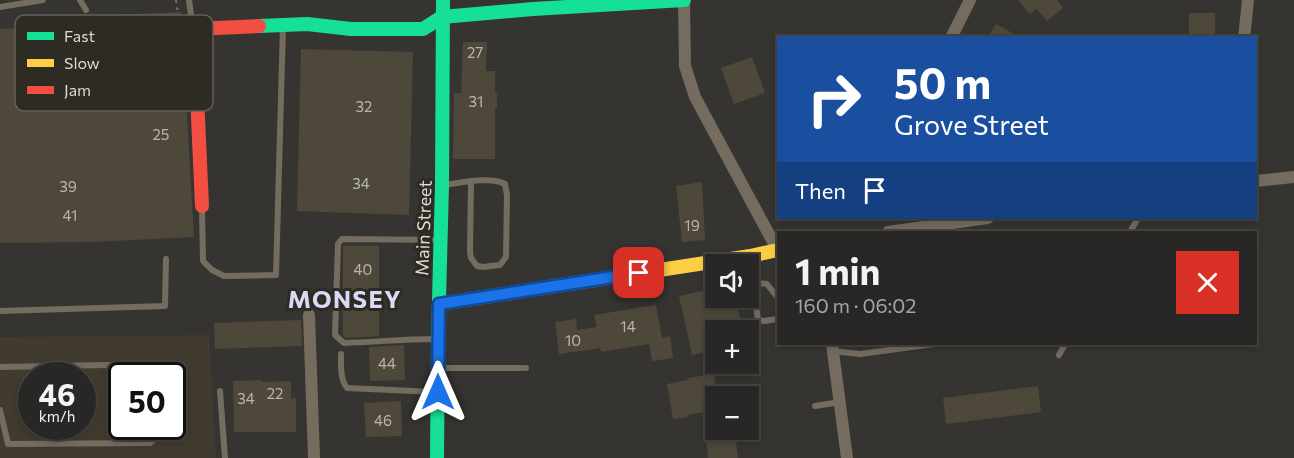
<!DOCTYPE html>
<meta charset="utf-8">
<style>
:root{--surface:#282725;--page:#343332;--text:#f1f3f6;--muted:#a5a5a7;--line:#444442}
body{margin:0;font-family:Commissioner,sans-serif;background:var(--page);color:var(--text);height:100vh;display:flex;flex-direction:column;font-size:22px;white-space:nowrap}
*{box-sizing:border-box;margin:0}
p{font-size:20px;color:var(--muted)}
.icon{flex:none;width:33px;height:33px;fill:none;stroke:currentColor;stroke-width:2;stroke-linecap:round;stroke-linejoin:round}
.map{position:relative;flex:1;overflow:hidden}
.sheet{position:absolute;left:777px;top:231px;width:480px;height:114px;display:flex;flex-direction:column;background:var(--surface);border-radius:0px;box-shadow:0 3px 9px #0003,0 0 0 2px var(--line)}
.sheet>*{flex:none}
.top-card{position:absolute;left:777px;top:36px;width:480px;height:183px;border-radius:0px;box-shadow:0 3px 9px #0003,0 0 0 2px var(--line);background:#1a4fa0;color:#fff;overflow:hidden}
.buttons{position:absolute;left:705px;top:254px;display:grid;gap:12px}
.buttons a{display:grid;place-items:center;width:54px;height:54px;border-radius:0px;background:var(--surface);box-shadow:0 3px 9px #0003,0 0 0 2px var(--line);font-size:30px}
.speed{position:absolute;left:18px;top:362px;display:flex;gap:12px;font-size:30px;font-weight:700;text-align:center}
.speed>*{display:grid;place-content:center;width:78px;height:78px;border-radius:50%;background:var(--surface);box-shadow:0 3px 9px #0003,0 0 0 2px var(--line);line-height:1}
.speed small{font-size:15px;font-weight:400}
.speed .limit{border:3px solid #111;border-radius:9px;background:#fff;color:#111}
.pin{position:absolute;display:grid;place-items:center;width:51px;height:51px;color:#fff;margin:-26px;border-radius:12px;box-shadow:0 3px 9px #0006}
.me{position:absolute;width:66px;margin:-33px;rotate:0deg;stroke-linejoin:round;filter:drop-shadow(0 0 4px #0008)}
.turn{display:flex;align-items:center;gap:21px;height:126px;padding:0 18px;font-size:27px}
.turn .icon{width:78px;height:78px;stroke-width:2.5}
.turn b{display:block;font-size:42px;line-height:51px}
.then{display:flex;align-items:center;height:57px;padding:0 18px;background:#0003;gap:12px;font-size:22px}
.round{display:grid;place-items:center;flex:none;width:63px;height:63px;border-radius:0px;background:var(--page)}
.headline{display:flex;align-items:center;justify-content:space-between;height:102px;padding:0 18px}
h1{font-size:36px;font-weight:700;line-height:45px}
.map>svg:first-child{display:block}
.built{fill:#413a2f;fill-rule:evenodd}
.building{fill:#4e483b}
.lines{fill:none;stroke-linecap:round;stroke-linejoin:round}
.path{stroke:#736e66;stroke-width:2;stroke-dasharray:3 4.5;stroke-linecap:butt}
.lane{stroke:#756c60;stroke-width:6}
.street{stroke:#756c60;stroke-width:12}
.fast{stroke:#16e098;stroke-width:14}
.slow{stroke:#ffcf43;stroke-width:14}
.jam{stroke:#f24e42;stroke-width:14}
.route-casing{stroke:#114b97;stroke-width:15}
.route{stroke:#1a73e8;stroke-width:10}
.labels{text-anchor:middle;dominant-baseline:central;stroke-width:6;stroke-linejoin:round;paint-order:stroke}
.number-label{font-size:15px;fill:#b9b6af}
.street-label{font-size:18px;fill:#dddbd6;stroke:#2e2a24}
.district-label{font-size:24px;font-weight:bold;letter-spacing:1.5px;fill:#dbd9f6;stroke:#2e2a24}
.key{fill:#2e2a24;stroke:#635f59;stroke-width:1.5}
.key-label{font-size:16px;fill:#dddbd6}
</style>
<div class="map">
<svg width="1294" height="458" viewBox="0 0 1294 458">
<rect width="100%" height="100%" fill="#363431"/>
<path class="built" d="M209,335L216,458H0V337ZM32,375H82V426H32ZM122,375H172V426H122Z"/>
<g class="building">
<polygon points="1018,0 1057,0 1063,8 1047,21 1037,9 1030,14"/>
<polygon points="181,12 194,237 91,242 0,243 0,29 76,26 76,17"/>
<rect x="1189" y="13" width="26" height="25"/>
<polygon points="996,24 1021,38 988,38"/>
<polygon points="463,42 487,42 486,71 495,71 495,93 497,93 497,108 495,109 495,159 453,159 454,93 461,93"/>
<polygon points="301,49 413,52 409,215 297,211"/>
<polygon points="752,57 765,93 734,104 721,68"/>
<polygon points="702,182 705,240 682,242 676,186"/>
<polygon points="343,246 379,246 379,336 346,338 343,335"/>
<polygon points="716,288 716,297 735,297 743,330 716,330 716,350 692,355 679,296"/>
<polygon points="656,305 662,338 670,336 673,358 652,361 649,344 601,352 600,348 559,354 555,322 576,319 577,330 597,327 594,315"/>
<polygon points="301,320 302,346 215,349 214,323"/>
<polygon points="404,345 405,380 370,381 369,347"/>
<polygon points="714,374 717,396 716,396 716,410 687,415 688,417 673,419 667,384 689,380 688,378"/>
<polygon points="262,380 262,382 291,381 291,399 296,398 296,432 234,432 233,381"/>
<polygon points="1038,386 1041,412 946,424 943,398"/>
<polygon points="401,401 402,436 366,437 364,403"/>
<polygon points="735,434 738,458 708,458 706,438"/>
</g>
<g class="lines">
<polyline class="path" points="176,0 177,9 180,9"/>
<g class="lane">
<polyline points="80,0 86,10"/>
<polyline points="189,0 193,29"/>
<polyline points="0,7 43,0"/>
<path d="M443,185C460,183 490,176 505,184L507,195L506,257L500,265L483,267L477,266L471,258L470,252L471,181"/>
<polyline points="202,209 203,261 212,270 224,276 276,275 283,26"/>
<polyline points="1130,232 1138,218"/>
<polyline points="750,258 758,320 764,321 778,319"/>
<polyline points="754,283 767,284 778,298"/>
<polyline points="0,311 165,306 166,259"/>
<path d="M435,339C405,339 375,342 344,343L335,335L338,244L342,239L440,240"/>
<polyline points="833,351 860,354 934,344"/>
<path d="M341,354C341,366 340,379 347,388L435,392"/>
<polyline points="1059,355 1065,344"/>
<polyline points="0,367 161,364 164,375"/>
<polyline points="439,368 526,368"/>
<polyline points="220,391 225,458"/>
<polyline points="815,406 840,402"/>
<polyline points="0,410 8,444 150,443 166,429 166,426"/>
</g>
<g class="street">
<polyline points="684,0 685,66 695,97 778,251"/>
<polyline points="951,38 970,0"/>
<polyline points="1244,38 1248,0"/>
<polyline points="1256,181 1294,177"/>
<polyline points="888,232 988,218"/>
<polyline points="309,315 314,458"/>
<polyline points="832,344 847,458"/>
</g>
<g class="fast">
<polyline points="259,26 307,24 351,29 423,29 442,17 533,9 684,0"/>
<polyline points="437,458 438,339 442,185 443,0"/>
</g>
<polyline class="slow" points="439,304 750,256 778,250"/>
<polyline class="jam" points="202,206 194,29 259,26"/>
</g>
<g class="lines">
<defs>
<polyline id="route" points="438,392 439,304 639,273"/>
</defs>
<use href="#route" class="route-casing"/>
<use href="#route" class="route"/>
</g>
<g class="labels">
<g class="number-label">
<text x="475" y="52">27</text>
<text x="476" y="101">31</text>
<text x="364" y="106">32</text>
<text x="161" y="134">25</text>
<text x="361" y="183">34</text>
<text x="68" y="186">39</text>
<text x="70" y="215">41</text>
<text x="692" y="225">19</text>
<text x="363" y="269">40</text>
<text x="628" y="326">14</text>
<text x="573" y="340">10</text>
<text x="387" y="363">44</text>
<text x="275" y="393">22</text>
<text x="246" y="398">34</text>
<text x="383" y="420">46</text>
</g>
<g class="street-label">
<text transform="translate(423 228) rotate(-88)">Main Street</text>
</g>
<g class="district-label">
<text x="345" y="298">MONSEY</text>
</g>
</g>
<rect x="15" y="15" width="198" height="96" rx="9" class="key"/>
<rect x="27" y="32" width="27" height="8" fill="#16e098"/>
<rect x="27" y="59" width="27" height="8" fill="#ffcf43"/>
<rect x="27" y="86" width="27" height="8" fill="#f24e42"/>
<g class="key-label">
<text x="64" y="42">Fast</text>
<text x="64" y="69">Slow</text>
<text x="64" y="96">Jam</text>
</g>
</svg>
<div class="buttons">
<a><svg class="icon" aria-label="sound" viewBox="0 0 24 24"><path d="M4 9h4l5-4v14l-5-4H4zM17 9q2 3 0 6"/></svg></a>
<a>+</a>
<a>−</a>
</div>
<div class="speed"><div>46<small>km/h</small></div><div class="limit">50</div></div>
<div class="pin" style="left:639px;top:273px;background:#d93025"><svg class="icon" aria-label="arrive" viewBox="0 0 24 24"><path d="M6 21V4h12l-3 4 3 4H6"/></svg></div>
<svg class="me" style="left:438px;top:392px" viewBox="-20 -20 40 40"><path d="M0-17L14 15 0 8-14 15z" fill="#1a73e8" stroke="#fff" stroke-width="4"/></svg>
<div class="top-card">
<div class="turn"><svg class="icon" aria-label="right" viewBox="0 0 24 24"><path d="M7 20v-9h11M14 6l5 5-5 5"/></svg><div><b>50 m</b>Grove Street</div></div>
<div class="then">Then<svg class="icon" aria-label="arrive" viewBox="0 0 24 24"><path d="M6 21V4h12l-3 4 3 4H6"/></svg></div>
</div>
<section class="sheet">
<div class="headline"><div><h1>1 min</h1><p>160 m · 06:02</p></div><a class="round" style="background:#d93025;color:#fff"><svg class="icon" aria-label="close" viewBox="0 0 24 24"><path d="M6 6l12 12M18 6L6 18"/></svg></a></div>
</section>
</div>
